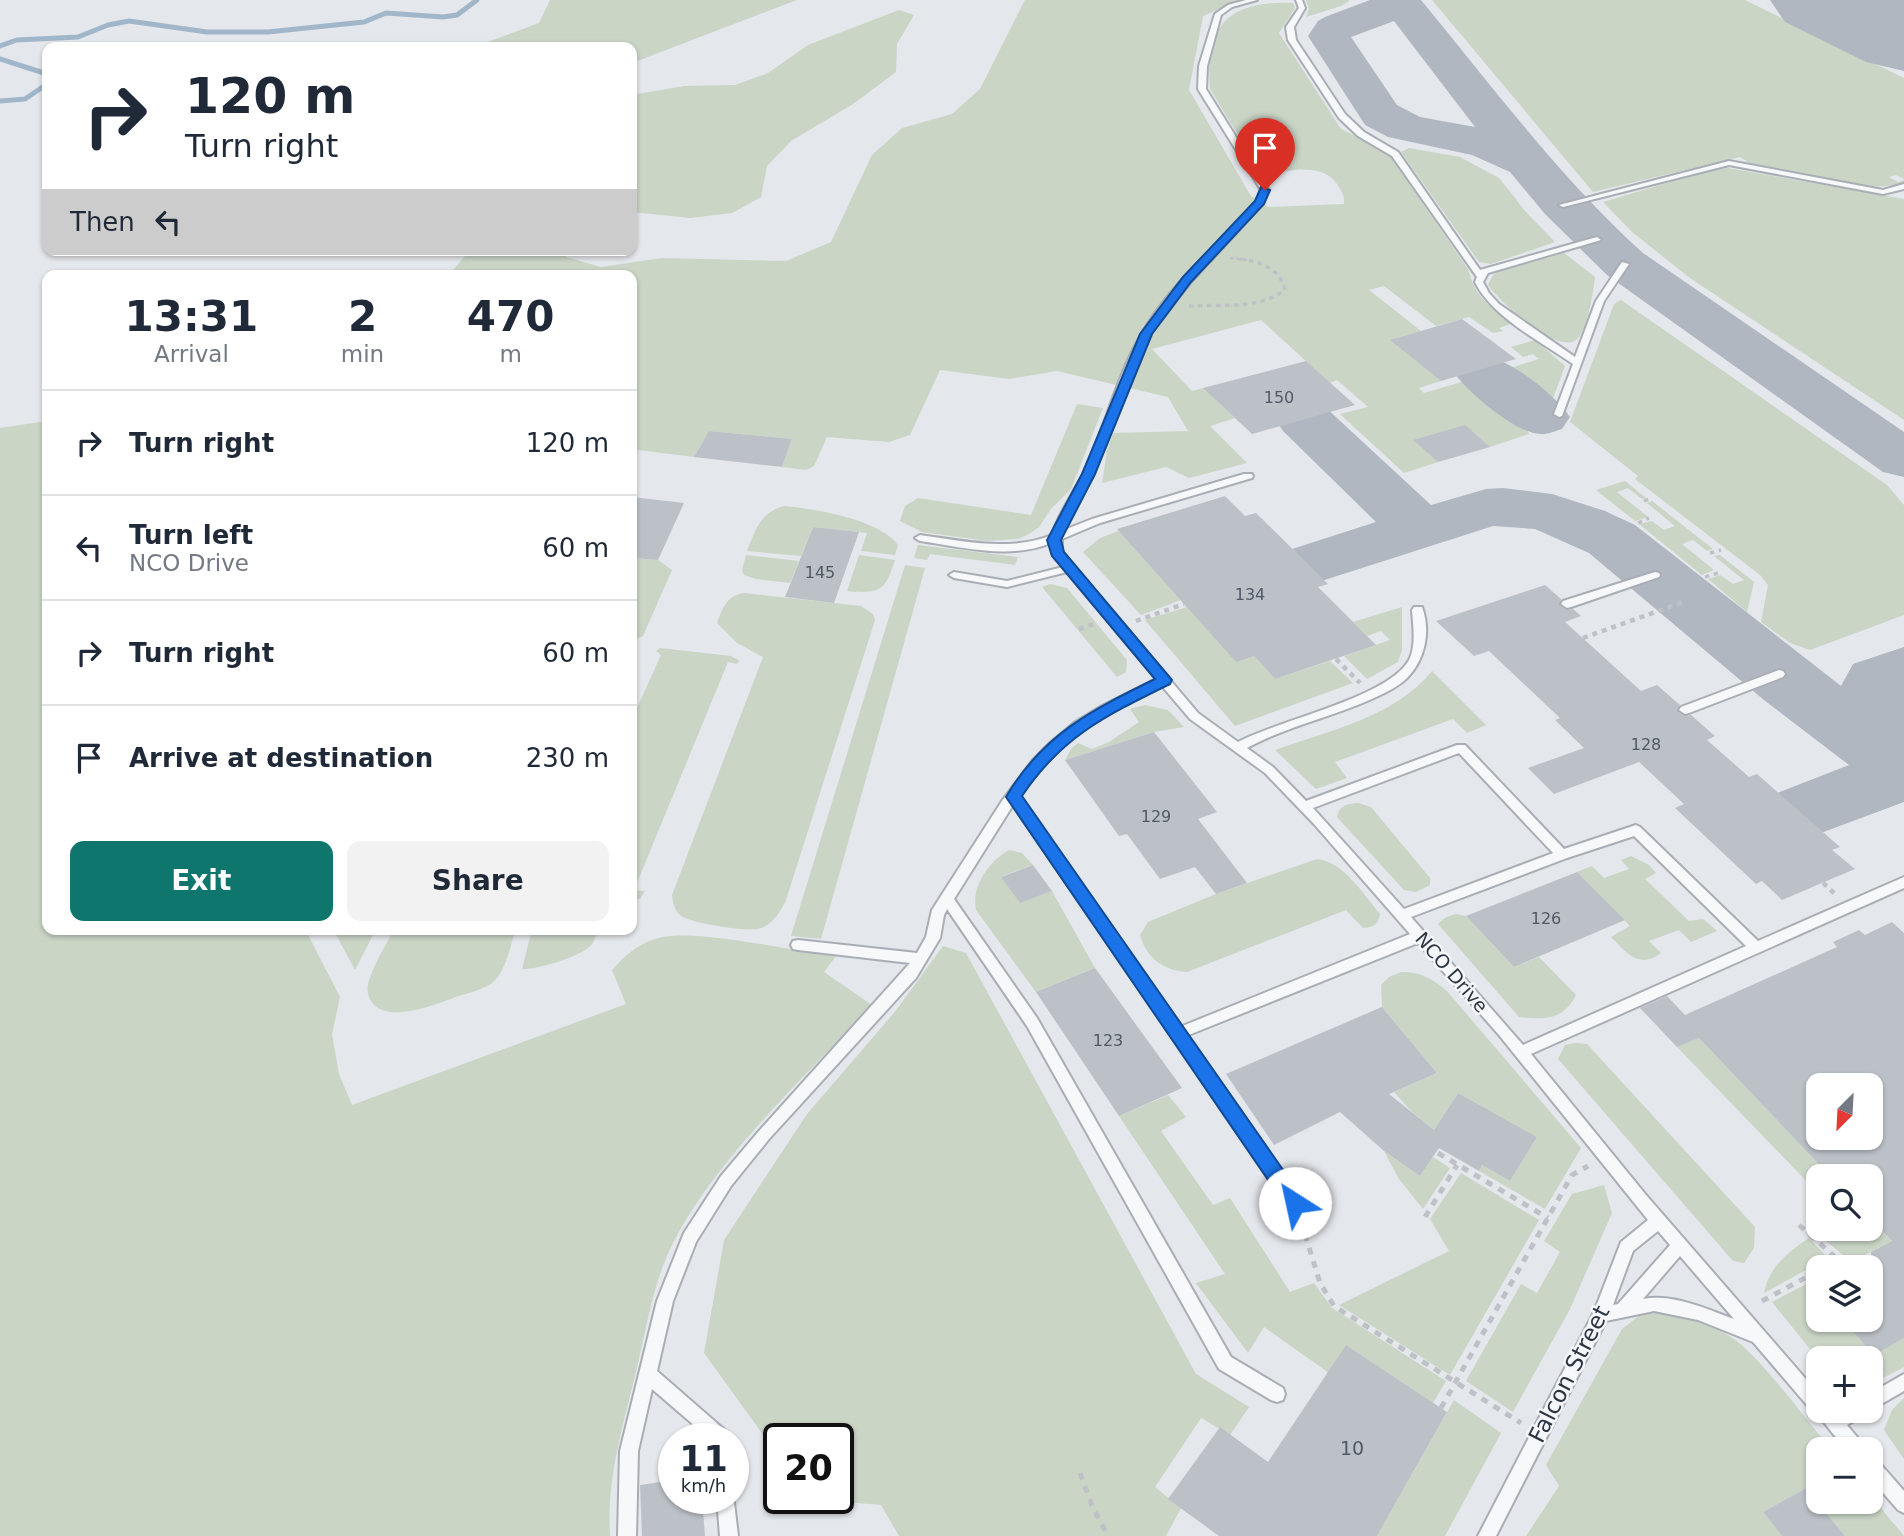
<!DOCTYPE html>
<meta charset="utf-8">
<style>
:root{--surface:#fff;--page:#f2f2f3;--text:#1f2937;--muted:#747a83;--line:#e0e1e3;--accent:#0f766e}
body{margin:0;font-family:"DejaVu Sans",sans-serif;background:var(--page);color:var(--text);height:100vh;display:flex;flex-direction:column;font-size:26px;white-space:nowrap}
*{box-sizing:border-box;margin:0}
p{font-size:23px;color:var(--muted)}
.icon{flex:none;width:38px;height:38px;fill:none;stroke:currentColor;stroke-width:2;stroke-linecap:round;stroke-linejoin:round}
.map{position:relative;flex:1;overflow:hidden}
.panel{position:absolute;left:42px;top:270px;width:595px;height:665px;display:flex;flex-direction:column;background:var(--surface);border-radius:14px;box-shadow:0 2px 5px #0004}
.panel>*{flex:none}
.top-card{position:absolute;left:42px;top:42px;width:595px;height:214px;border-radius:14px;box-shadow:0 2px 5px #0004;background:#fff;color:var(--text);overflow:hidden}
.needle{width:46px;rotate:204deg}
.fabs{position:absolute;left:1806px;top:1073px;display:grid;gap:14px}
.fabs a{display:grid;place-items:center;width:77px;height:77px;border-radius:14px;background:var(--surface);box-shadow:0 2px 5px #0004;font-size:35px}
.speed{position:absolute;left:658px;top:1423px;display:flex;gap:14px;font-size:35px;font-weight:700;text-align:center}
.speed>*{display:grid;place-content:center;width:91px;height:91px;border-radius:50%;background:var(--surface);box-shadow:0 2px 5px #0004;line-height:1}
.speed small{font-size:18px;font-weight:400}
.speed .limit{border:4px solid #111;border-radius:10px;background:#fff;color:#111}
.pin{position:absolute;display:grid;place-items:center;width:60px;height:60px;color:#fff;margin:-72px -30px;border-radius:50% 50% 50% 0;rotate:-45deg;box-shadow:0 0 7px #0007}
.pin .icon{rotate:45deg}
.me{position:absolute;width:77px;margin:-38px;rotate:325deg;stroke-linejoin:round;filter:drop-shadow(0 0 5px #0008)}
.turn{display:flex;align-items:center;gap:24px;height:147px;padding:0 28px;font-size:32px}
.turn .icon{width:91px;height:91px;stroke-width:2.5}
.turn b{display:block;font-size:49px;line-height:60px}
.then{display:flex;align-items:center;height:66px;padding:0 28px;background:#0003;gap:14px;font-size:26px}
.eta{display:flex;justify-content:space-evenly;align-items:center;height:119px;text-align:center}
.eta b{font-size:42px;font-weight:600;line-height:49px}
.button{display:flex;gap:14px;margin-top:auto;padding:14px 28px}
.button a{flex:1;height:80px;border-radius:14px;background:var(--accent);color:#fff;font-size:28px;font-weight:600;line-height:80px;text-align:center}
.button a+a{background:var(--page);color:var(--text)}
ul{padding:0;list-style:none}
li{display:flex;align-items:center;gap:21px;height:105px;padding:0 28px;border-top:2px solid var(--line)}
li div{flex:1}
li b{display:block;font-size:26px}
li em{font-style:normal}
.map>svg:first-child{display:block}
.green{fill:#cad5c6}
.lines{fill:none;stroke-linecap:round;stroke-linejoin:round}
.stream{stroke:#a1b6c9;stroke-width:5}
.taxiway{fill:#b1b7c0;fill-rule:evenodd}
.runway{fill:#b1b7c0;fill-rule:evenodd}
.building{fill:#bcc1c8;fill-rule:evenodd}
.service-casing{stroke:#a9aeb5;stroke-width:4}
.path-far3{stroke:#bec2c7;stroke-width:2.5;stroke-dasharray:3.5 3.5;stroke-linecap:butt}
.path-far2{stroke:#bec2c7;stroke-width:3.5;stroke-dasharray:4.5 4.5;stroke-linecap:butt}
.path-far1{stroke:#bec2c7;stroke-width:4.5;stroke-dasharray:5 5;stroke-linecap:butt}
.path{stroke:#bec2c7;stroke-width:5;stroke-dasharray:7 7;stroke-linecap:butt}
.service{fill:#f7f8fa;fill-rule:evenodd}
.route{fill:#1a73e8;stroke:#114b97;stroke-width:2}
.labels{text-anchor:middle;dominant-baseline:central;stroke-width:5;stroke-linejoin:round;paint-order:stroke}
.number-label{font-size:16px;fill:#505964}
.street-label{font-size:19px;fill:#2c3643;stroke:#f4f6f9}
.near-number-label{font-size:19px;fill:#505964}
.near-street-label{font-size:23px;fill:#2c3643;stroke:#f4f6f9}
</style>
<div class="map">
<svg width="1904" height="1536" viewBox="0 0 1904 1536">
<rect width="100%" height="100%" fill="#e4e7eb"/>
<g class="green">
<polygon points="550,0 797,0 632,63 632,47 474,47 539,23"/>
<path d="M1025,0H1240L1203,16L1189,90L1251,196L1268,207L1344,204C1345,195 1341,191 1337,184C1321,161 1286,171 1263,176L1210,89C1204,28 1226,0 1293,3L1295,8L1279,33L1341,129L1387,152L1468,269C1476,299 1488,305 1513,323L1499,328L1503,331L1493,333L1469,317L1436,326L1384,286L1369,290L1421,331L1391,340L1441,381L1419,388L1424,393L1472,379L1525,422L1529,434L1490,447L1465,426L1414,440L1438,462L1404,473L1340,414L1368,407L1337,380L1330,383L1261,320L1152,349L1192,391L1203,388L1235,418L1210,426L1247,463L1189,478L1166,467L1102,483L1107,451L1113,433L1188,431L1168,397L1057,371L1009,379L940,370L910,435L889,442L827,437L814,466L806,470L782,467L792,439L709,431L694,457L638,450L632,460V275H449L470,250H564L566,257L601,267L662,258L786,261L831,242L872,155L902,128L952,114L980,89Z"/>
<polygon points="1306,0 1349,0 1349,1 1341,6 1306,17 1309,9"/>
<path d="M1432,0H1745L1904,78V179L1896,175L1889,177L1898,182L1904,180V183C1860,195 1797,174 1752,165L1740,157L1593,192Z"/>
<polygon points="899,10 914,15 897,44 896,72 853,104 791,141 767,166 761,197 732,213 690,218 632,212 632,95 684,86 735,85 768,73 808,45"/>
<polygon points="1409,148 1460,157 1499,178 1526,212 1555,242 1491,264 1479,262 1401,152"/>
<polygon points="1728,168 1904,199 1904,420 1690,278 1632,232 1603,202 1707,171"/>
<path d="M1564,253L1595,277C1593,292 1588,331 1576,340C1556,355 1499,301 1488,285L1493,275L1499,271Z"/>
<polygon points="1621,300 1887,485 1904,505 1904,615 1810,650 1790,643 1761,622 1768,585 1760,575 1635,479 1638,476 1570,422 1614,304"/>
<polygon points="1535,340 1565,366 1552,401 1547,404 1504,370 1539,359 1533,354 1523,357 1511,347"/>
<polygon points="1077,404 1103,408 1071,489 1051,509 1039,527 1029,534 1018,539 987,541 922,532 900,521 905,506 918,498 1031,515"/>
<path d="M47,421V929H223L225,932L233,929H305L340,997L332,1034L339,1074L352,1105L626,1004L612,970C625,956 636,945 655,939C690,926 793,952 836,956L824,972L872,1005C806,1076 698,1175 663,1266C649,1303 643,1346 633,1384C620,1437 607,1480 610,1536H0V428Z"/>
<polygon points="1625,481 1646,498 1642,499 1628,488 1617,492 1648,517 1635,521 1596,490"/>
<polygon points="1652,501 1713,549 1707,551 1693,540 1682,544 1714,570 1702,575 1639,524 1652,521 1664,530 1675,526 1647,503"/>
<path d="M785,506C815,509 879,519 898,545L895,555L861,551L867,533L813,527L801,556L747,551C756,529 760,512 785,506Z"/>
<polygon points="1119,531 1181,600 1141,615 1083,552 1100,538"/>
<polygon points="918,545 1018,557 1015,565 930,554 927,560 914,558"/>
<polygon points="746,555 799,561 790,583 756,579 744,575 742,570"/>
<path d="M859,555L895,560C885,591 880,594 847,591Z"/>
<polygon points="1720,555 1754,582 1747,612 1708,579 1720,575 1733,584 1744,580 1714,556"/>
<polygon points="632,558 658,560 672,570 643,636 632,641"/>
<polygon points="905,565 925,568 821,939 791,936"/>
<polygon points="1050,584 1067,588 1127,660 1126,672 1117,677 1042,587"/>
<path d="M745,593L861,606L873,614L875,620L786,900C781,911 773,924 761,928C749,933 689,923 680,915C674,910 673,902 672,895L763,657L737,643L717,623C723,607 727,595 745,593Z"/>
<polygon points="1187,607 1254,656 1275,679 1330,661 1353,683 1235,726 1145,620"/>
<polygon points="1402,607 1402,650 1398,662 1367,679 1344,656 1390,640 1381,631 1367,636 1353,622"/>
<polygon points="660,648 731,656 740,661 736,664 728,662 634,890 645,891 640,899 632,899 632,719 661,655 656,651"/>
<path d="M1432,671L1486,725L1467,733L1453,719L1335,762L1347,778L1316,789L1275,750C1328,731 1395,717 1432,671Z"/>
<polygon points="1145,705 1168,710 1184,727 1154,732 1065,760 1071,749 1078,743 1092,749 1109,742 1139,722 1130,709"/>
<path d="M1358,803L1371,807L1430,878V885L1416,892L1404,890L1337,817C1340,805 1346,804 1358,803Z"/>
<path d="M1009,850L1022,853L1033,865L1002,876L1020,903L1052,891L1095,968L1036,992L976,910C971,887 989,861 1009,850Z"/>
<path d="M1631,856L1649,865L1656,873L1645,879L1689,921L1703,919L1717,931L1691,942L1679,930L1649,941L1661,953C1639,970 1626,952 1611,937L1630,926L1577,872L1592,866L1604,878L1629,869L1621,860Z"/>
<path d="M1317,859C1343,861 1364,895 1380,914C1378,925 1374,927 1363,928L1346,910L1187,972C1163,970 1147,959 1140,935L1148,922L1216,894Z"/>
<path d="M1456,914L1466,916L1514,967L1539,957L1576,995C1564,1020 1544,1020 1519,1017L1438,924L1446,917Z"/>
<polygon points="333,929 376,929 355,970"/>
<path d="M394,929H516C510,946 506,972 492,983C483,990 467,993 456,997C436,1004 378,1029 368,994C364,979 387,944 394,929Z"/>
<path d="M532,929H595L597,932C595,936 595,940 593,943C585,956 536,970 522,969Z"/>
<polygon points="943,946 966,953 1196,1374 1249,1407 1230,1435 1201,1418 1155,1487 1181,1508 1166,1536 899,1536 881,1505 845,1502 838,1496 838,1438 779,1438 779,1451 769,1443 704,1353 724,1240 807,1114 894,1013"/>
<path d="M1401,972C1421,972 1431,978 1447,991L1581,1148L1545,1209L1479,1171L1482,1165L1510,1181L1537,1137L1458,1093L1434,1130L1412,1112L1394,1092L1437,1073L1382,1007L1381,985L1389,977Z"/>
<polygon points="1699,1038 1830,1176 1818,1176 1818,1193 1677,1047"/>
<polygon points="1575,1043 1587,1044 1755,1227 1754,1248 1744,1263 1733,1261 1558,1059 1565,1045"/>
<polygon points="1168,1095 1186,1117 1161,1131 1213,1205 1230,1198 1290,1292 1314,1283 1332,1308 1446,1381 1433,1403 1346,1345 1329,1373 1264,1327 1248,1353 1196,1283 1225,1274 1119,1116"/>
<polygon points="1384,1151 1420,1176 1433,1157 1450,1168 1423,1209 1399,1179"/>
<polygon points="1461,1173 1539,1220 1450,1375 1339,1305 1449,1251 1430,1219"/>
<polygon points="1604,1185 1612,1213 1570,1309 1513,1412 1466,1381 1521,1284 1537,1293 1560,1252 1544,1241 1572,1194"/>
<polygon points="1871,1219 1892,1241 1851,1262 1817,1233 1824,1229 1871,1228"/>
<path d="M1809,1238L1828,1258L1764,1293C1769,1267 1787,1253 1809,1238Z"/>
<polygon points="1810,1282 1818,1291 1818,1320 1843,1320 1874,1354 1904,1338 1904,1367 1871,1384 1871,1358 1818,1359 1772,1302"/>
<path d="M1663,1312C1692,1317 1725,1329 1746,1349C1777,1379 1803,1416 1831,1449H1818V1502H1871V1496L1904,1536H1845L1806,1488L1763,1512L1782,1536H1526L1559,1486L1546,1465L1622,1329L1640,1315Z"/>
<polygon points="1904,1398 1904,1459 1884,1430 1892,1410"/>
<polygon points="1454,1400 1501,1433 1445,1536 1377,1536"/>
</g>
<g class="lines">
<g class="stream">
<polyline points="0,46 17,40 78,37 108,25 129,21 207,32 268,32 364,22 386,13 443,17 457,15 477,0"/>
<polyline points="0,59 47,74"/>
<polyline points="0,101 25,99 47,84"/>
</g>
<g class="taxiway">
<path d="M1370,0H1421C1493,87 1559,177 1643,253L1904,432V477L1883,472L1607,275L1545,214L1510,172L1472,155L1388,137L1365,125L1308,36L1318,21L1325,17ZM1394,21L1475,127L1420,117L1397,105L1351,37Z"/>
<path d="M1480,353C1510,360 1553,392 1570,417L1562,429C1555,431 1547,435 1540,434C1515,433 1465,390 1452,370L1460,358Z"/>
<polygon points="1304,401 1325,407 1431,505 1486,489 1503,488 1552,494 1605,511 1635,525 1841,686 1853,664 1904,647 1904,802 1802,840 1775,832 1764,813 1775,794 1849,765 1764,700 1589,553 1535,529 1493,526 1309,585 1286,579 1277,565 1286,551 1376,522 1283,431 1275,419 1283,407"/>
</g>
<polygon class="runway" points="1770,0 1904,0 1904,71 1866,62 1785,22"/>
</g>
<g class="building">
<polygon points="1462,319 1516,359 1441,381 1390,340"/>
<polygon points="1306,361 1355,405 1252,434 1203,388"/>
<polygon points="1465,425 1490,447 1438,462 1413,440"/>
<polygon points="709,431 792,439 782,467 694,457"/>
<polygon points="1225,496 1245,516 1256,513 1309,565 1328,584 1318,587 1376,645 1275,679 1254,656 1236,662 1117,529"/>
<polygon points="632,497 684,503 658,560 632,558"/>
<polygon points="813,527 859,532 834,603 785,597"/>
<polygon points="1545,585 1561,599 1560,606 1566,610 1573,609 1581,616 1565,622 1641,691 1657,685 1680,705 1678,712 1684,716 1691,715 1715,736 1707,740 1749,777 1757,774 1840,847 1832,850 1855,869 1782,900 1762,881 1756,884 1675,808 1684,804 1639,762 1554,794 1528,768 1584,748 1555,720 1560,718 1489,651 1474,656 1436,621"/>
<polygon points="1154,732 1217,812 1198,819 1247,883 1216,894 1195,867 1160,879 1127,834 1119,836 1065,760"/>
<polygon points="1033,865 1052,891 1020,903 1001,877"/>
<polygon points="1577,872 1625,920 1514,967 1466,916"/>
<path d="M1892,922L1904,933V1338L1874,1355L1843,1320H1871V1252L1892,1241L1871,1219V1176H1830L1699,1038L1677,1047L1640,1008L1667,996L1685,1015L1837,947L1833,942L1859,930L1865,935ZM1818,1085H1871V1138H1818Z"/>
<polygon points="1095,968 1182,1088 1119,1116 1036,992"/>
<polygon points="1382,1007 1437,1073 1389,1094 1434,1130 1458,1093 1537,1137 1510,1181 1482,1165 1479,1171 1439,1148 1420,1176 1384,1151 1340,1112 1274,1145 1226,1074"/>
<polygon points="1346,1345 1447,1412 1377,1536 1219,1536 1168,1499 1220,1427 1268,1462"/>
<polygon points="674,1480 674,1498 702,1498 705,1536 642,1536 640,1485"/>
<polygon points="1806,1488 1845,1536 1782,1536 1763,1512"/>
</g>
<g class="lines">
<defs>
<g id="service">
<path d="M1246,0H1257L1232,7L1221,15L1207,66L1206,89L1269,190L1263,204L1190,283L1152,332L1134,366L1093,476L1064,530L1092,519L1244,474H1252L1253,476L1252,478L1100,523L1062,539V552L1198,713L1238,742C1278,720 1392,697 1410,658C1416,644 1413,625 1412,610L1414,607H1422C1431,631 1425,660 1407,678C1398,687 1385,693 1374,698C1333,717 1287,726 1247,748L1273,767L1306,801L1457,745H1465L1564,849L1636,825L1640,827L1758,941L1904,877V888L1531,1054L1646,1195L1818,1393V1410H1834L1836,1413L1840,1410H1864L1862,1416L1847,1425L1862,1443L1865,1449H1845L1816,1412L1812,1411L1753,1342L1698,1320L1654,1311L1606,1321L1496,1536H1478L1594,1312L1621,1242L1648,1220L1499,1035L1418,943L1186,1036L1300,1198L1303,1203L1300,1208L1295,1210L1290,1208L1013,805L954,899L1037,1018L1231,1357L1283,1388L1285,1394L1283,1400L1277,1402L1271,1400L1219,1369L1027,1026L947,909L944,915L940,938L916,978L769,1139L731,1186L696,1242L673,1301L657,1371L727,1432L729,1438H709L652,1389L638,1451L636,1536H618L620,1451L657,1301L684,1233L721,1176L759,1131L910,963L798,950L793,949L791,945L793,941L798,940L917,953L926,937L932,910L1002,801L1033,760L1050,743L1074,723L1102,706L1156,679L1067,572L1007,587L954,578L949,575L954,572L1007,581L1063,567L1052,553L1051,543C1010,560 962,547 920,541L915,538L920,535C964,541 1010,552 1052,535C1060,508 1080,485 1090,459C1108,417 1118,374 1141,335C1170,284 1218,245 1256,201L1261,190L1198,89L1199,66L1215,14L1228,5ZM1162,686L1190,719L1265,773L1314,824L1410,934L1180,1027L1020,796C1062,736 1099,718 1162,686ZM1459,753L1553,853L1404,909L1313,808ZM1634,836L1746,946L1523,1045L1411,917L1567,858ZM1658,1231L1670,1245L1618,1304L1613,1305L1633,1251ZM1680,1256L1734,1319C1707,1309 1672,1293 1643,1299Z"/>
<path d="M1296,0H1302L1305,8L1294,27L1296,40L1345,114L1364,132L1398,152L1480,270L1597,237L1601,240L1488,273L1483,282L1489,293L1499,304L1575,357L1596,301L1622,262L1629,264L1604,301L1562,416L1559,417L1554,414L1573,364C1541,342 1491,316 1475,282L1477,277L1392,156L1358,136L1339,118L1288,40L1286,27L1299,8Z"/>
<polygon points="1729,161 1883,190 1904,184 1904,189 1883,194 1729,165 1563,207 1559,205"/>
<polygon points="1655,572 1659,573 1660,575 1659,577 1571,607 1567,608 1561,604 1563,601"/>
<polygon points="1779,670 1783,671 1785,674 1783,677 1689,713 1685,714 1679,710 1681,707"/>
<polygon points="1904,1374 1904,1391 1871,1410 1871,1393"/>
<polygon points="1871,1458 1877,1460 1904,1491 1904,1513 1898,1510 1871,1479"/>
<polygon points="733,1494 738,1536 720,1536 717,1498 733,1498"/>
</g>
</defs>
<use href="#service" class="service-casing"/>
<polyline class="path-far3" points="1230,258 1247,260"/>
<g class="path-far2">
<path d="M1189,306C1221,304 1258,310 1285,290C1279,266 1257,261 1235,258"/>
<polyline points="1644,501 1652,498"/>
<polyline points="1638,523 1649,518"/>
<polyline points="1710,553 1721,550"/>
<polyline points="1705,577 1718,573"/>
</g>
<g class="path-far1">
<polyline points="1136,621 1184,604"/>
<polyline points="1079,629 1094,624"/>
<polyline points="1583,638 1686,601"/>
<polyline points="1336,659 1360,683"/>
<polyline points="1823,883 1835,894"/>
</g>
<g class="path">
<polyline points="1438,1153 1548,1218"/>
<polyline points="1425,1217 1457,1165"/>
<polyline points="1301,1221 1320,1283 1334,1306 1521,1423"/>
<polyline points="1799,1225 1844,1265"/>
<polyline points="1825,1267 1838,1260"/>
<polyline points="1762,1301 1818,1271"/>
<polyline points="1441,1408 1572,1175 1588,1166"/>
<polyline points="1080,1473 1093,1508 1108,1536"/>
</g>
<use href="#service" class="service"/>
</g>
<path class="route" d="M1261,187L1270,190L1264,204L1191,282L1152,334L1095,474L1061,540L1064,552L1172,680L1170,684C1107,715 1062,736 1022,796L1302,1197L1305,1203L1302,1209L1295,1212L1288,1209L1006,797C1043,734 1092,710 1155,679L1052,556L1047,540L1082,474L1140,334L1183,277L1255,201Z"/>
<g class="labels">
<g class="number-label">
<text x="1279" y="397">150</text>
<text x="820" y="572">145</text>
<text x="1250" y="594">134</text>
<text x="1646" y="744">128</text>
<text x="1156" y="816">129</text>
<text x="1546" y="918">126</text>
<text x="1108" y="1040">123</text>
</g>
<g class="street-label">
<text transform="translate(1452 972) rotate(49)">NCO Drive</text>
</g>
<g class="near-number-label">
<text x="1352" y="1448">10</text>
</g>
<g class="near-street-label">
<text transform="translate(1569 1374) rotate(-63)">Falcon Street</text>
</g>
</g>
</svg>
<div class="fabs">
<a><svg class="needle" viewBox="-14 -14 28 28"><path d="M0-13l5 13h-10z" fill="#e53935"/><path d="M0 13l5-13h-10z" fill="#747a83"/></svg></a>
<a><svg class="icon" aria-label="search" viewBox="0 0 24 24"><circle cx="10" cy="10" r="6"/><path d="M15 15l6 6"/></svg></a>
<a><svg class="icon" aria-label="layers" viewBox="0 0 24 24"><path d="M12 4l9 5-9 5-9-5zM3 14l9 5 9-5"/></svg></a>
<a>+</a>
<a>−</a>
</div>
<div class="speed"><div>11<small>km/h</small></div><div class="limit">20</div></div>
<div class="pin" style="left:1265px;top:190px;background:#d93025"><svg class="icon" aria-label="arrive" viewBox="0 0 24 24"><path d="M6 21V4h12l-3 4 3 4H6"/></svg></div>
<svg class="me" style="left:1295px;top:1203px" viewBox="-20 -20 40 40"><circle r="19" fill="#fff"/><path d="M0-13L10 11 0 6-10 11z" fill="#1a73e8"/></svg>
<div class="top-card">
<div class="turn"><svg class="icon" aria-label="right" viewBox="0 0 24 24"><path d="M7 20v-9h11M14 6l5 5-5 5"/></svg><div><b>120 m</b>Turn right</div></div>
<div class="then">Then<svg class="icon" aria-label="left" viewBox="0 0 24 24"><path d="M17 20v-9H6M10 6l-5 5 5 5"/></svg></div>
</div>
<section class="panel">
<div class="eta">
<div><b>13:31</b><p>Arrival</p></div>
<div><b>2</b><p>min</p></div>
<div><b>470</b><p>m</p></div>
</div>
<ul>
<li><svg class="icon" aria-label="right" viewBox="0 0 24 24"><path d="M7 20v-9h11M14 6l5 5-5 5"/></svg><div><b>Turn right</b></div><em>120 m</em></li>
<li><svg class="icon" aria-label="left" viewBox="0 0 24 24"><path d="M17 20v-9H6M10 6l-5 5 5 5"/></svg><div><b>Turn left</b><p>NCO Drive</p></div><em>60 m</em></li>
<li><svg class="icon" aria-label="right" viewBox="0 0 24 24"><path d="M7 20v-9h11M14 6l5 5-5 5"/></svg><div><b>Turn right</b></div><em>60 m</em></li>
<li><svg class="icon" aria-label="arrive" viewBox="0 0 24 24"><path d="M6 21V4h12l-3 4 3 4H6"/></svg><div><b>Arrive at destination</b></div><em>230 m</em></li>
</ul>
<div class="button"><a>Exit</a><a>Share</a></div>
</section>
</div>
